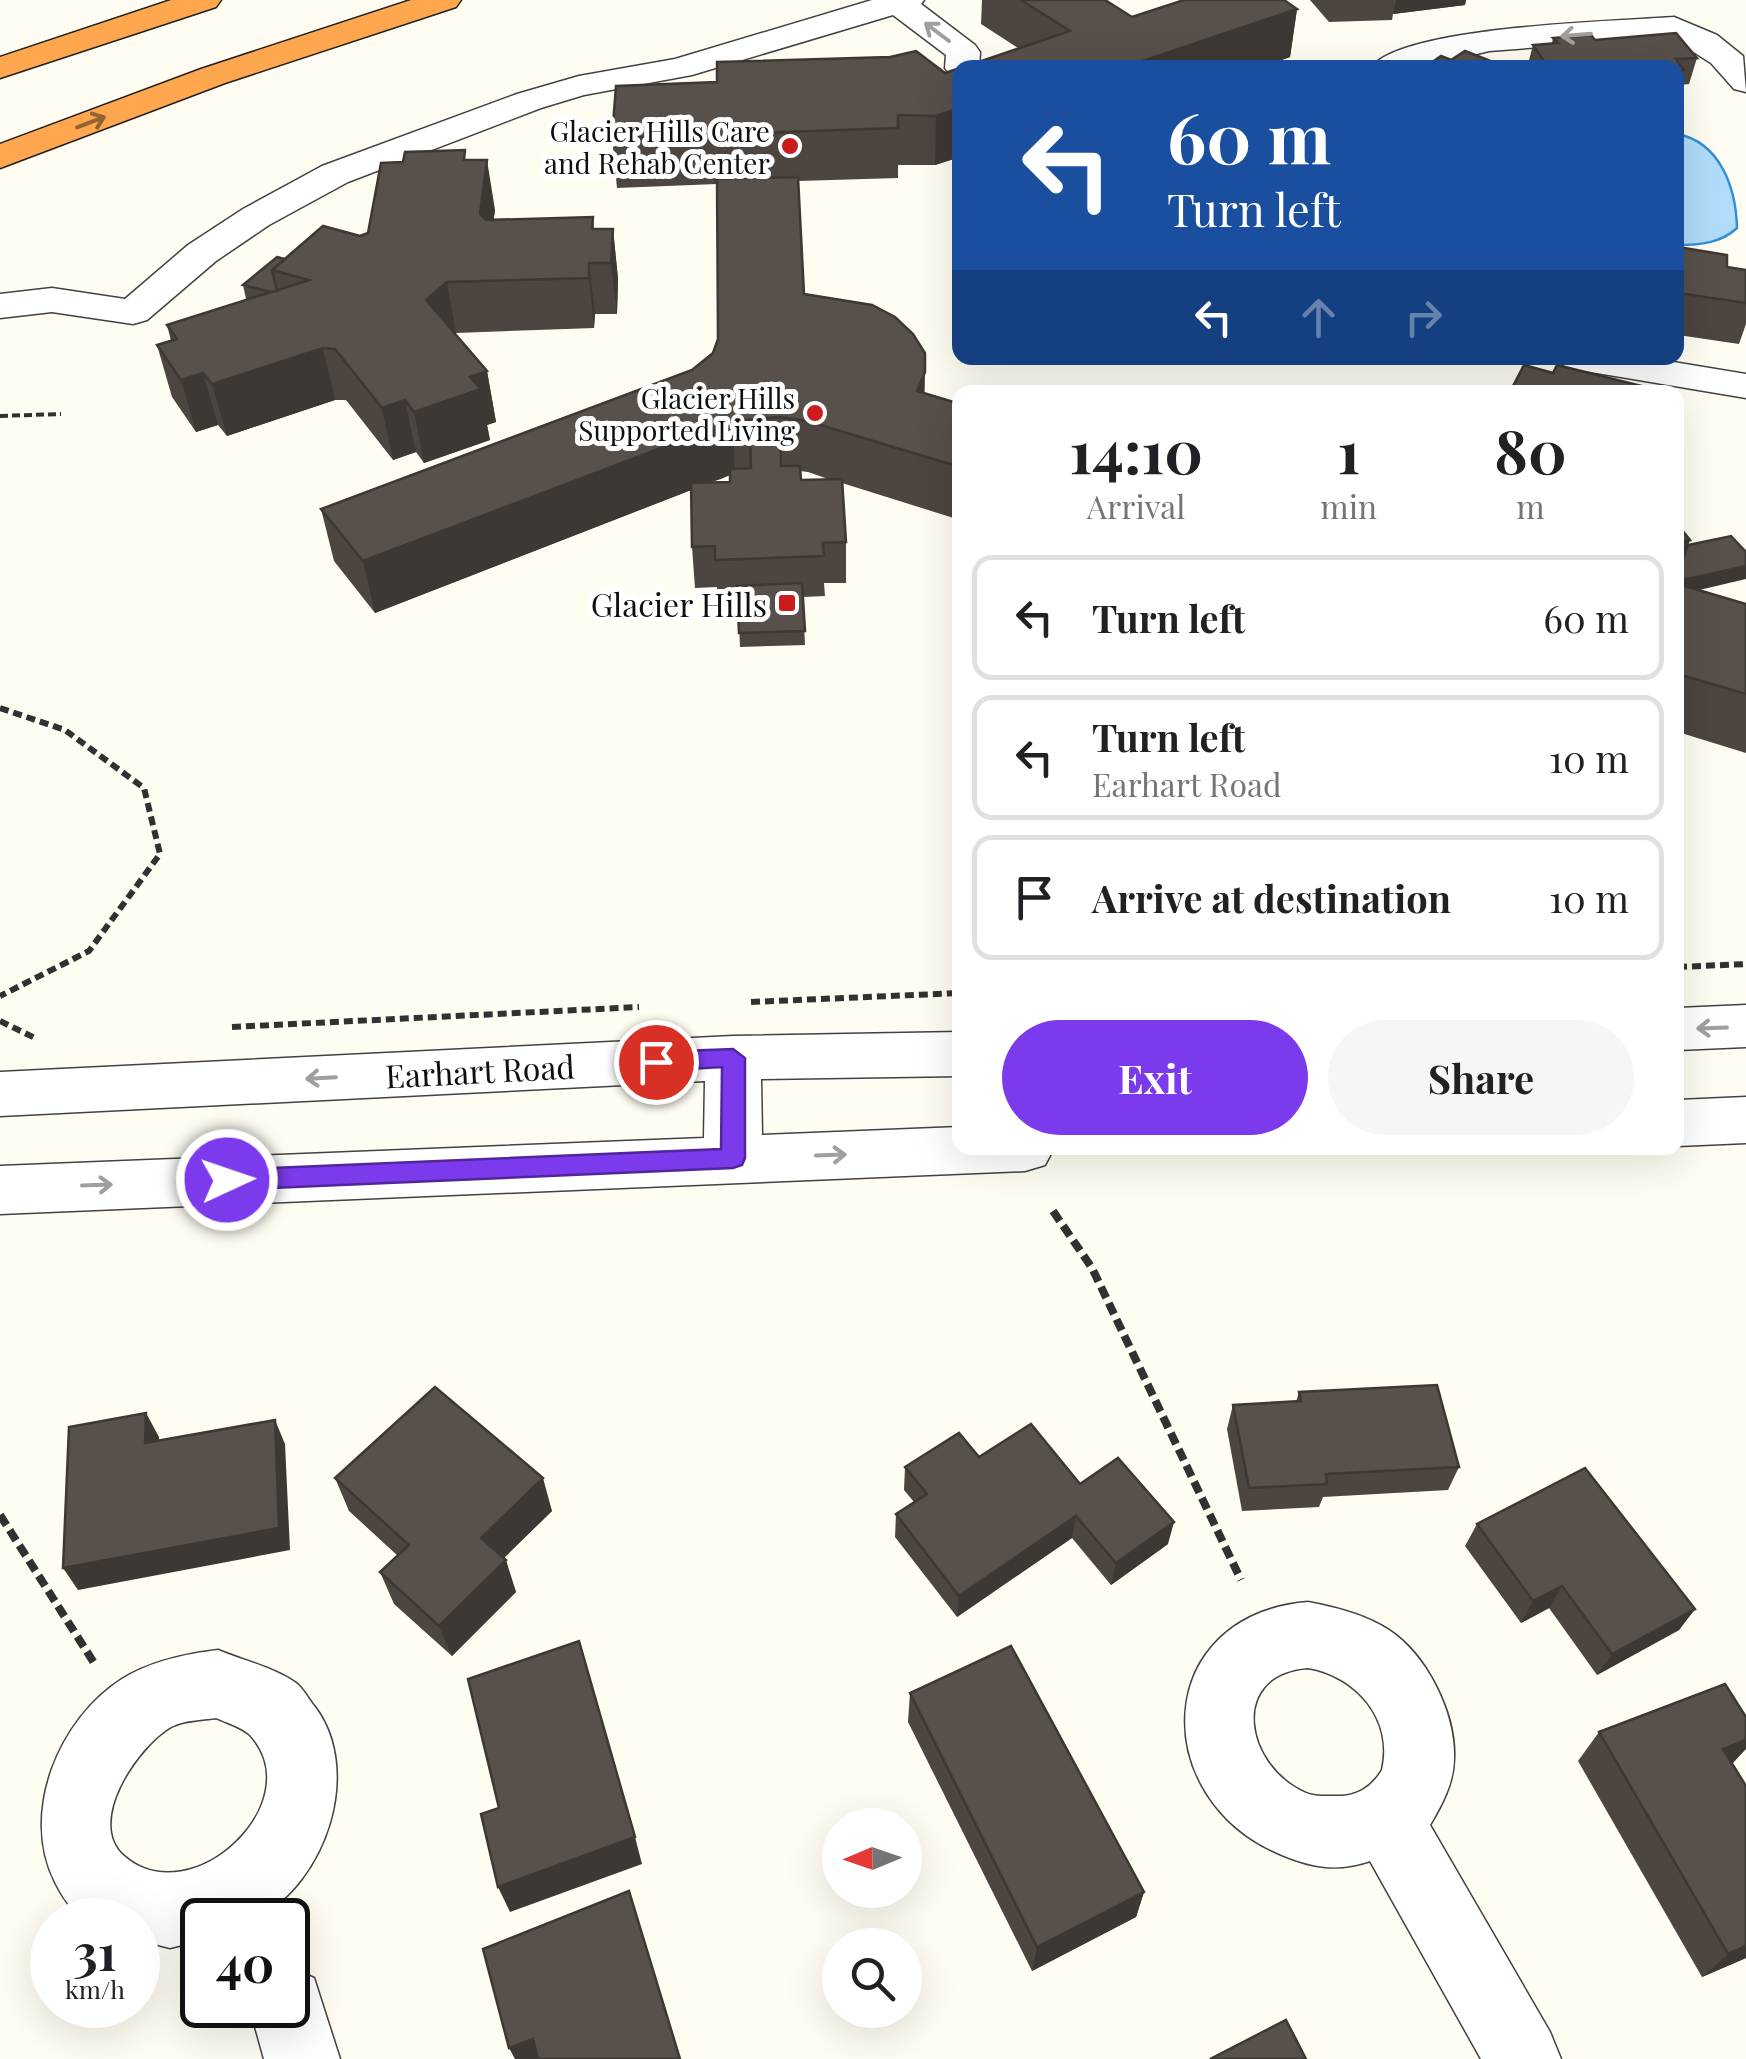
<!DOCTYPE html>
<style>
:root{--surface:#fff;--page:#f6f6f6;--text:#202124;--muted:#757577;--line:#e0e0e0;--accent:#7c3aed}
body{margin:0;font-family:"Playfair Display",serif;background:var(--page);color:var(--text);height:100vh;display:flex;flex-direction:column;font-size:38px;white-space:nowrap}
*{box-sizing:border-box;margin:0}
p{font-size:32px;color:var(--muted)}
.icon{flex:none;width:55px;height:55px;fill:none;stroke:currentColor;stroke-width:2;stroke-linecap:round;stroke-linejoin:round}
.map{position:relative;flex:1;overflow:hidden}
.side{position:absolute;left:952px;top:385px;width:732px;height:770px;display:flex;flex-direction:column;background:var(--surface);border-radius:20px;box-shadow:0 10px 40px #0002}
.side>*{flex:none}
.banner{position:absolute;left:952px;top:60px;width:732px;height:305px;border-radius:20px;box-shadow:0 10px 40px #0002;background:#1a4fa0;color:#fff;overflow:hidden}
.needle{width:65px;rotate:268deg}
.fabs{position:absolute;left:822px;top:1808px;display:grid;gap:20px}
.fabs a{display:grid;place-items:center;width:100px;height:100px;border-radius:50%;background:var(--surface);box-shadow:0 10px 40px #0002;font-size:50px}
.speed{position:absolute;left:30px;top:1898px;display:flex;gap:20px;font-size:50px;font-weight:700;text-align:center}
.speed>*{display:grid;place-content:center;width:130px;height:130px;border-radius:50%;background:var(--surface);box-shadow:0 10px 40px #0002;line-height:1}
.speed small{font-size:25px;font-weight:400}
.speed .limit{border:5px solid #111;border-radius:15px;background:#fff;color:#111}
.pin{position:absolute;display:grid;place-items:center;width:85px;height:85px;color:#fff;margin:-42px;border:5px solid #fff;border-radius:50%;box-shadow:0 2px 10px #0007}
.me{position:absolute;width:110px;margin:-55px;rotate:87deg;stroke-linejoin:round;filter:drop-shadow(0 0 8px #0008)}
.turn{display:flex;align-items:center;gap:35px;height:210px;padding:0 50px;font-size:45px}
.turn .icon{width:130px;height:130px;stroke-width:2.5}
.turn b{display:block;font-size:70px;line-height:85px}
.lanes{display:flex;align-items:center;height:95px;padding:0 50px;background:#0003;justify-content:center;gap:50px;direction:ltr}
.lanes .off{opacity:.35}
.eta{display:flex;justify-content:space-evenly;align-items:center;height:170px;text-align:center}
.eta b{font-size:60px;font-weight:700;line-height:70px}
.primary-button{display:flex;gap:20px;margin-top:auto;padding:20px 50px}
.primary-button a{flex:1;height:115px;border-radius:60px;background:var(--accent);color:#fff;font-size:40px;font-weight:700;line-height:115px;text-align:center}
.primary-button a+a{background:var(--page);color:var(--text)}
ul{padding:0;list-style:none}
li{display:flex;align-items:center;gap:30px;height:125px;margin:0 20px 15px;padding:0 30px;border:5px solid var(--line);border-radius:20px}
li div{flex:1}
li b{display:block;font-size:38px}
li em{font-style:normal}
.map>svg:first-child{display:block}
.water{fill:#b1dcfb;stroke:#328fd7;stroke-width:2.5}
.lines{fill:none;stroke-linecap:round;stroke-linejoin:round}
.minor-casing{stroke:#424242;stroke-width:3}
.highway-casing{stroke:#202020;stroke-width:3}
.path-far2{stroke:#313131;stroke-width:4;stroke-dasharray:8 4;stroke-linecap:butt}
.path-far1{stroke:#313131;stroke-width:6;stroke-dasharray:9 5;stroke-linecap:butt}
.path{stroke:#313131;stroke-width:8;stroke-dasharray:12 6;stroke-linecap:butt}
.minor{fill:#fff;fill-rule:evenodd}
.highway{fill:#ffa74f;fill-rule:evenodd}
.wall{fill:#4c4540;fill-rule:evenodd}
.shaded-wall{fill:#3e3834}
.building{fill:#58504a;stroke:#3e3834;stroke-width:2.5}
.oneway{stroke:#9f9f9f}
.oneway2{stroke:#936332}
.route{fill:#7c3aed;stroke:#51269a;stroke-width:2.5}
.poi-dot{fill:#ca1c1c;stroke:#fff;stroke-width:4}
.labels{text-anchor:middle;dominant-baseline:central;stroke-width:10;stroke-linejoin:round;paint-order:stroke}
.far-poi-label{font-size:28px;fill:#0f0f0f;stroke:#fff;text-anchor:end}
.poi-label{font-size:32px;fill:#0f0f0f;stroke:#fff;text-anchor:end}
.street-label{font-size:32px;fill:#0f0f0f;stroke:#fff}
</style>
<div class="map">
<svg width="1746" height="2059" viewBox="0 0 1746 2059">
<rect width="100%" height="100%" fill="#fffdf1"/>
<path class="water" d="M1678,134C1720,143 1736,187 1737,228C1721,243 1700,245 1678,245Z"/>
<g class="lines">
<defs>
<g id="minor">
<polygon points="872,0 924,0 921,4 975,45 980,52 979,68 960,68 960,78 950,75 945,68 946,55 893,15 692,75 584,95 541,108 348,182 269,225 216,261 147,320 133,324 52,312 0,318 0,294 52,288 125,299 188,245 243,209 322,166 517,94 579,76 675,59"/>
<path d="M1674,17L1717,35L1743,56L1746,92L1734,89L1711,63L1670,37L1489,51L1420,68H1371C1400,26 1620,21 1674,17Z"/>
<polygon points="1559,358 1649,358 1746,374 1746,398 1579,370 1565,367"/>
<polygon points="1746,1005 1746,1047 1678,1050 1678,1008"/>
<polygon points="960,1032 960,1076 761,1079 762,1135 960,1127 960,1148 1054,1148 1045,1165 1025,1171 0,1214 0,1166 704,1138 705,1081 0,1116 0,1072 733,1036"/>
<polygon points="1746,1097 1746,1143 1678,1146 1678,1100"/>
<path d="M1308,1602C1335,1607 1366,1615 1389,1630C1427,1655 1456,1714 1454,1759C1454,1782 1442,1805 1430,1825L1550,2032L1561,2059H1481L1370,1861C1338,1872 1313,1868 1282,1855C1147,1800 1151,1615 1308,1602ZM1308,1668C1356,1676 1394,1719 1382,1770C1372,1787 1356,1797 1337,1796C1327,1796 1315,1797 1306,1793C1245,1767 1227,1674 1308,1668Z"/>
<path d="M218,1650C242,1660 275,1668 296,1683C303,1688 309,1700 315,1707C363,1771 326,1883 256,1918C242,1924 218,1920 202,1920V1940L170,1948L138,1940V1920C123,1920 105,1923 91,1920C74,1917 62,1896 55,1882C20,1813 59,1719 122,1679C151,1661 185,1654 218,1650ZM216,1718C227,1723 242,1727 250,1735C312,1802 191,1915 124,1856C85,1822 138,1746 171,1727C184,1720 202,1720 216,1718Z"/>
<polygon points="288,1967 314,1978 340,2059 264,2059 249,2005 288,2005"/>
</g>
<g id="highway">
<polygon points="171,0 221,0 216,7 0,78 0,57"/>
<polygon points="411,0 461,0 456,7 225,83 0,168 0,144 201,69"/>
</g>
</defs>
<use href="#minor" class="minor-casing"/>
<use href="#highway" class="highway-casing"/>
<polyline class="path-far2" points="0,416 61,414"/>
<g class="path-far1">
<polyline points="0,708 65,730 144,788 160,854 89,951 0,996"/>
<polyline points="1678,967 1746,964"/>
<polyline points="751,1002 960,993"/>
<polyline points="0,1021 35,1038"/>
<polyline points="232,1027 639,1007"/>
</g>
<g class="path">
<polyline points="1053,1211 1092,1268 1241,1580"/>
<polyline points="0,1515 96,1666"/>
</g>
<use href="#minor" class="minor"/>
<use href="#highway" class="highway"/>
</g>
<g class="wall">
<polygon points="982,0 1105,0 1132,17 1297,9 1290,57 1259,68 961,68 1018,48 981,24"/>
<polygon points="1310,0 1466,0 1465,5 1393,14 1392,20 1329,22"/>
<polygon points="1553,38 1595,40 1697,58 1689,84 1680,85 1678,92 1678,68 1527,68 1533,45 1552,43"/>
<path d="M960,68V157L935,165H898V178L798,181L804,294L925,394L960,404V520L842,483L846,542V583H824L825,596L803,597L805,645L740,647L738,600H718L717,587L695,588L692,547L691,490L375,613L334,561L321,509L692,370L713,353L718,339L717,184L617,188L612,138L945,73ZM800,471L808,472L831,480H801ZM730,475V482H711L721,479Z"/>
<polygon points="467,160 495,210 493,220 593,217 594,229 613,229 618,279 617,314 595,314 594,328 456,333 455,334 487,371 496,422 487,425 490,440 424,463 416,452 393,460 346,400 335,400 227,436 218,425 196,432 172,397 157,345 171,341 167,325 249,299 246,299 243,285 285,259 368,233"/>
<polygon points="1678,247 1727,267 1746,270 1746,324 1739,344 1678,335"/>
<polygon points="1678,525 1690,540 1688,545 1698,590 1746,604 1746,753 1678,732"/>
<polygon points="1299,1392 1459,1467 1448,1490 1323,1497 1319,1507 1242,1511 1227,1429 1233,1405 1296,1402"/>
<polygon points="979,1457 1080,1484 1168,1544 1111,1585 1072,1538 957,1617 895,1537 896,1514 914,1502 904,1490 905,1467"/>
<polygon points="335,1478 552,1511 504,1558 516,1592 452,1656 394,1604 380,1572 398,1556 349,1511"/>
<polygon points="1477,1524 1695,1609 1679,1630 1597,1675 1549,1608 1521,1623 1465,1546"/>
<polygon points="910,1693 1144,1892 1136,1917 1032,1971 908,1722"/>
<polygon points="1599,1732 1746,1786 1746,1958 1702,1977 1578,1761"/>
</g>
<g class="shaded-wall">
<polygon points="1396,0 1466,0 1465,5 1393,14"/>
<polygon points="1297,9 1290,57 1259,68 1122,68"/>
<polygon points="960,108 960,157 935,165 936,116"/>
<polygon points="487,160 495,210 488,265 480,214"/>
<polygon points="613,229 618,279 617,314 611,263"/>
<polygon points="589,263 595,314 594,328 589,278"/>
<polygon points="447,282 456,333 435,351 426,300"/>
<polygon points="323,348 335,400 227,436 212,384"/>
<polygon points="487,371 496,422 487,425 490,440 424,463 414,412 470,377"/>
<polygon points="925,372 924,424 917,391"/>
<polygon points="203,373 218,425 196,432 181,380"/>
<polygon points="405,400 416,452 393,460 382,408"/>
<polygon points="732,421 735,473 375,613 363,561"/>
<polygon points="1690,540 1678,573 1678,542"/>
<polygon points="1746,566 1746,579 1678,595 1679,581"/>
<polygon points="146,1413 159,1437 158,1467 145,1443"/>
<polygon points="275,1420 285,1444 290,1550 78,1590 63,1568"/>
<polygon points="543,1478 552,1511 491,1570 481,1538"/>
<polygon points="1076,1516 1072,1538 957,1617 959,1596"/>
<polygon points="1174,1522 1168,1544 1111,1585 1116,1563"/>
<polygon points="506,1560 516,1592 452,1656 439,1626"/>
<polygon points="1562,1586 1549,1608 1521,1623 1533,1601"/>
<polygon points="1695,1609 1679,1630 1597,1675 1612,1654"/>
<polygon points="1746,1740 1746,1749 1732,1764 1723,1749"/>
<polygon points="635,1837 642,1864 510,1912 498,1887"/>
<polygon points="1144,1892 1136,1917 1032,1971 1037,1947"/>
<polygon points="1746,1946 1746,1958 1702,1977 1728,1954"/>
<polygon points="533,2039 543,2059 515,2059 509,2048"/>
</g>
<g class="building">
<polygon points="1021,0 1105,0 1132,17 1184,0 1284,0 1297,9 1122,68 961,68 1070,31"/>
<polygon points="1676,33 1697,58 1676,59 1684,70 1678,71 1678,68 1549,68 1533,45 1558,43 1553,38 1591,35 1595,40"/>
<polygon points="916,51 945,73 960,68 960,108 936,116 898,115 898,128 612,138 616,86 717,82 717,62 890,57"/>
<polygon points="1465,51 1508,68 1424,68 1441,56 1451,60"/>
<polygon points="465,150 464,160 487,160 480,214 486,220 593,217 592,229 613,229 611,263 589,263 589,278 447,282 426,300 487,371 470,377 481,389 414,412 405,400 382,408 335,349 323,348 212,384 203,373 181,380 157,345 177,339 167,325 309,280 272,270 323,226 360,236 368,233 381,163 403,162 405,152"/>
<polygon points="798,177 804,294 872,305 895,317 913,334 925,353 925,372 917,391 960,404 960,467 807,421 780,417 732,421 363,561 321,509 692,370 713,353 718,339 717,179"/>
<polygon points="1678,247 1727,255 1727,267 1746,270 1746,303 1678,293"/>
<polygon points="277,257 285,259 272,270 277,291 271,292 243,285"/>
<polygon points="1524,365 1553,373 1557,365 1646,387 1644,392 1510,392"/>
<polygon points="780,429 781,466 800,466 801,480 842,479 846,542 823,543 824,556 715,560 715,546 692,547 691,483 730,482 730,469 751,468 750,430"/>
<polygon points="1678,525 1690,540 1678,542"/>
<polygon points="1731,536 1746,552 1746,566 1679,581 1678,579 1678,573 1688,545"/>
<polygon points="802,583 805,631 739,633 737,586"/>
<polygon points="1678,584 1746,604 1746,694 1678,674"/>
<polygon points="1437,1385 1459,1467 1326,1474 1327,1484 1249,1488 1233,1405 1301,1401 1299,1392"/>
<polygon points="435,1387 543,1478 481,1538 506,1560 439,1626 380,1572 409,1545 335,1478"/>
<polygon points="146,1413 145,1443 275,1420 279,1528 63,1568 69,1427"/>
<polygon points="1031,1424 1080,1484 1118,1458 1174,1522 1116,1563 1076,1516 959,1596 896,1514 927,1494 905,1467 959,1433 979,1457"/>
<polygon points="1585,1468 1695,1609 1612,1654 1562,1586 1533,1601 1477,1524"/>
<polygon points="579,1641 635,1837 498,1887 481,1814 499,1808 468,1679"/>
<polygon points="1011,1646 1144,1892 1037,1947 910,1693"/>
<polygon points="1725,1684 1746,1717 1746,1740 1723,1749 1746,1786 1746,1946 1728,1954 1599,1732"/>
<polygon points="629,1891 680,2059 538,2059 533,2039 509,2048 483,1949"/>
<polygon points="1286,2020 1306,2059 1210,2059"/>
</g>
<defs><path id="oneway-shaft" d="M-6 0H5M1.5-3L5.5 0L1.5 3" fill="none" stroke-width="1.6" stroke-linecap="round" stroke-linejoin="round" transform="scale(2.5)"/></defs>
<g class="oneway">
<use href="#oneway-shaft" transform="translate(937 32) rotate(-143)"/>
<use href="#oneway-shaft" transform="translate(1576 35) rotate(175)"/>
<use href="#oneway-shaft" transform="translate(1712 1028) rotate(178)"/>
<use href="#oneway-shaft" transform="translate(321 1078) rotate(177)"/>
<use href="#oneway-shaft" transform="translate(831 1155) rotate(-2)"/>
<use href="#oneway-shaft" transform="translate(97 1185) rotate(-2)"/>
</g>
<use class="oneway2" href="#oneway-shaft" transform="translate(91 122) rotate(-21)"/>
<polygon class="route" points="733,1049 745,1058 745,1158 742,1165 733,1168 227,1190 218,1187 215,1180 218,1173 227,1170 721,1149 722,1067 656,1071 644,1062 656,1052"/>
<g class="poi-dot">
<circle cx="790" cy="146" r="10"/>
<circle cx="815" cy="413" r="10"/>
<rect x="777" y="593" width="20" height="20" rx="5"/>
</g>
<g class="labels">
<g class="far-poi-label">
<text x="770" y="130">Glacier Hills Care<tspan x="770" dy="32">and Rehab Center</tspan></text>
<text x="795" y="397">Glacier Hills<tspan x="795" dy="32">Supported Living</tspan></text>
</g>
<g class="poi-label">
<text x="767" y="603">Glacier Hills</text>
</g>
<g class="street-label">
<text transform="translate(480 1070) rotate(-3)">Earhart Road</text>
</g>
</g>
</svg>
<div class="fabs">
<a><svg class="needle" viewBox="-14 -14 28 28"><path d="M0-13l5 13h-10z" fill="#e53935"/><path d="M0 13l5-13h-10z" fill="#757577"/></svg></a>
<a><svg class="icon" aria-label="search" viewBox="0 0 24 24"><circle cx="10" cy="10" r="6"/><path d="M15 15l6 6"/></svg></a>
</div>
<div class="speed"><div>31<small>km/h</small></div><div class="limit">40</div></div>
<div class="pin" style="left:656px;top:1062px;background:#d93025"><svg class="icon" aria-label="arrive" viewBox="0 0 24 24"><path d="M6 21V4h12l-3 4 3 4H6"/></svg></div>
<svg class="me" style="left:227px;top:1180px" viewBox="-20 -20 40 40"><circle r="17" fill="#7c3aed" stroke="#fff" stroke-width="3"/><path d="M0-11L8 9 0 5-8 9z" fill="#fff"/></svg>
<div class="banner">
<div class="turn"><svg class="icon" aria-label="left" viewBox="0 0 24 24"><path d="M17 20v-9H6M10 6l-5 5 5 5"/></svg><div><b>60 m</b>Turn left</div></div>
<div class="lanes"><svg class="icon" aria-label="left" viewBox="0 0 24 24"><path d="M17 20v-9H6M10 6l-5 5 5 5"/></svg><svg class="icon off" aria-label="ahead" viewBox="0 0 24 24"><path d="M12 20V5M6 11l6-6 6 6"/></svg><svg class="icon off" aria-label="right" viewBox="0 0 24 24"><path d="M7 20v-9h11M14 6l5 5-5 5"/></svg></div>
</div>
<section class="side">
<div class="eta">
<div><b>14:10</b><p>Arrival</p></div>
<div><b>1</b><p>min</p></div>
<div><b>80</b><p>m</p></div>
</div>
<ul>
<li><svg class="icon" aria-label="left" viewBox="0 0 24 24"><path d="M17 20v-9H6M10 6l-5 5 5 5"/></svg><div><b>Turn left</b></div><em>60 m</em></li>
<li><svg class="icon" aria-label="left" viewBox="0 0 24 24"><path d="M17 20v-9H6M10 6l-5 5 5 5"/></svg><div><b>Turn left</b><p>Earhart Road</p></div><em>10 m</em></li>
<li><svg class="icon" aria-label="arrive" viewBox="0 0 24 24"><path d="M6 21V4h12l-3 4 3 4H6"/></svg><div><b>Arrive at destination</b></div><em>10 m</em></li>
</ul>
<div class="primary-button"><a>Exit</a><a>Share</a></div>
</section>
</div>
